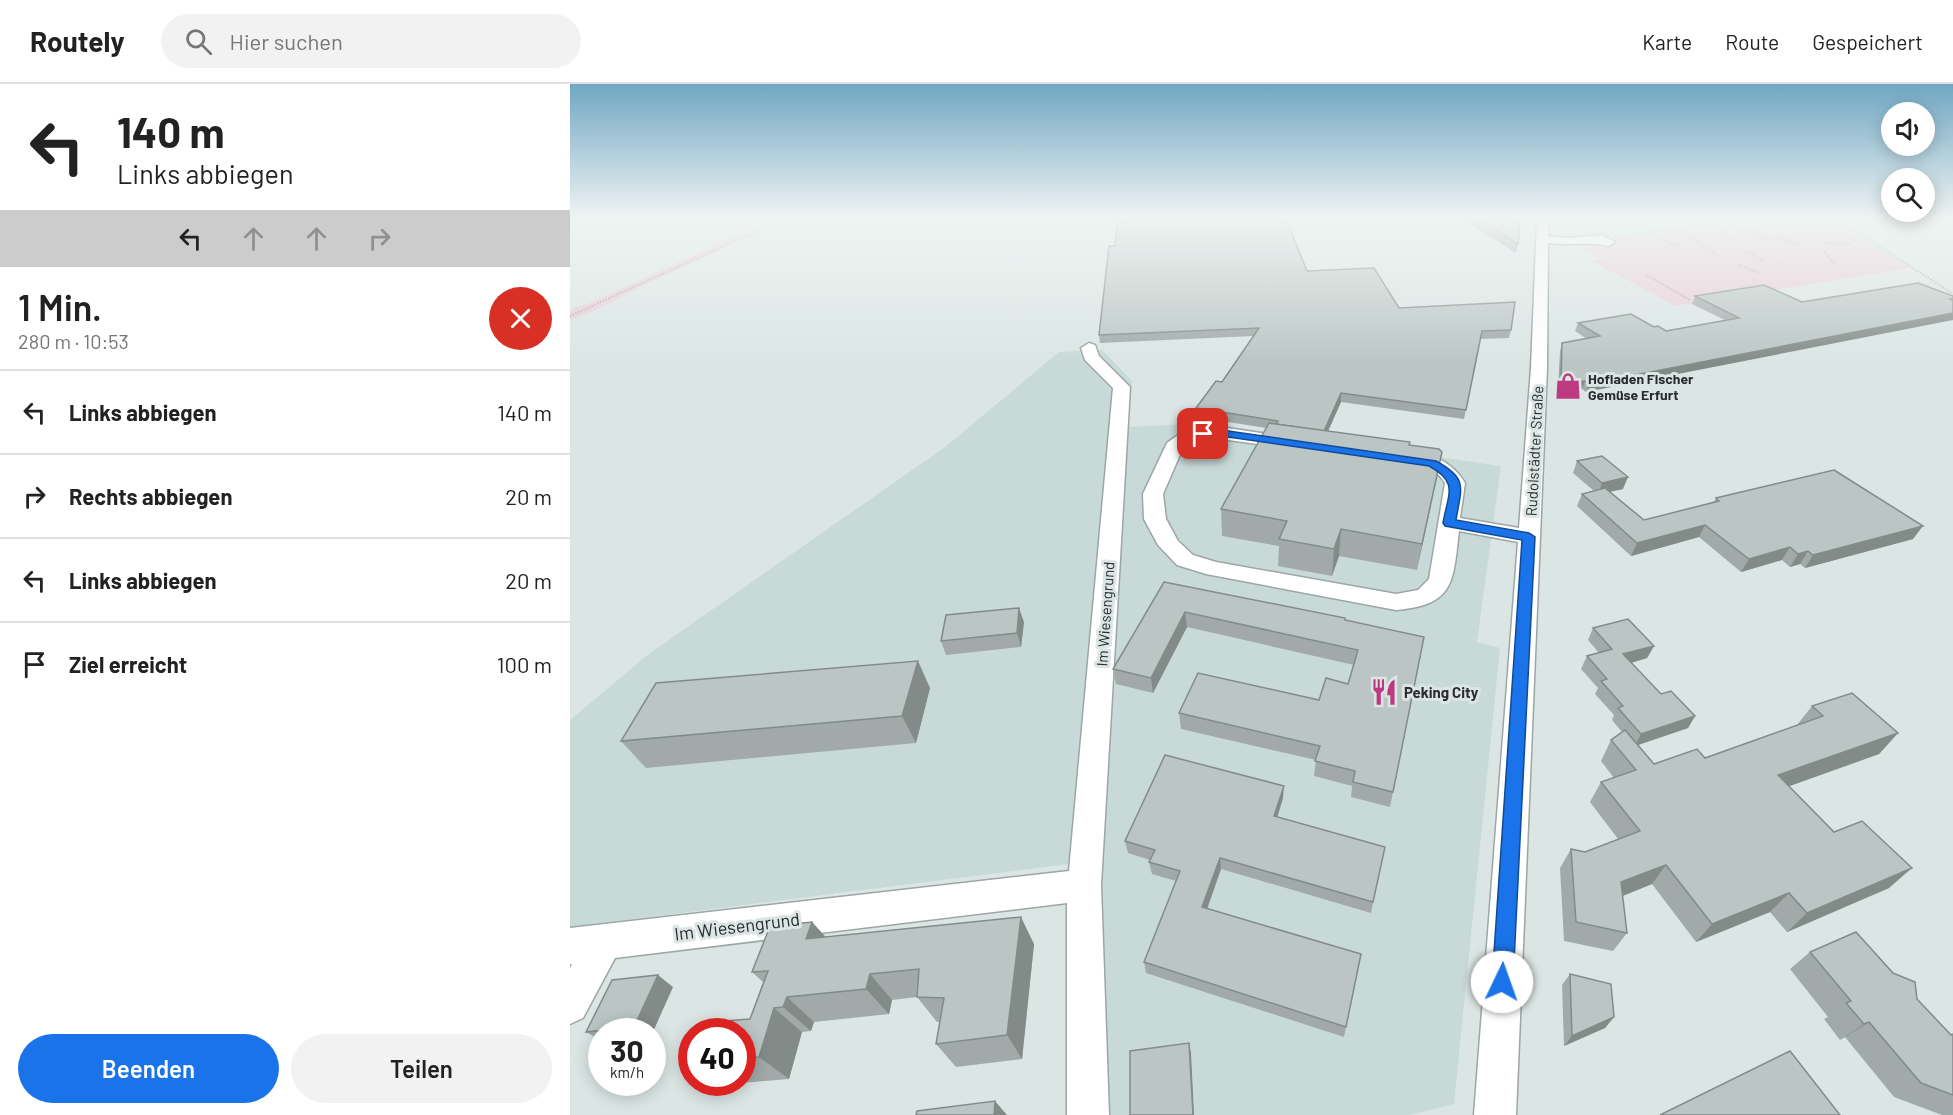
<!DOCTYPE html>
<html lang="de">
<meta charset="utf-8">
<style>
:root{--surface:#fff;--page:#f2f2f2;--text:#222;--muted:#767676;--line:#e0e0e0;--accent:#1a73e8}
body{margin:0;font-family:Barlow,sans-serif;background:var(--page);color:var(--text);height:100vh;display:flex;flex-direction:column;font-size:22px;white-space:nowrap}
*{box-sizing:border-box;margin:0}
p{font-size:20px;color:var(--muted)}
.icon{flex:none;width:33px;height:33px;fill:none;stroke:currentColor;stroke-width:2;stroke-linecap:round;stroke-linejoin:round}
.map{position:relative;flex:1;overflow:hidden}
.panel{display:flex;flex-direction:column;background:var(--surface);width:570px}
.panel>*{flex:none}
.banner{background:#fff;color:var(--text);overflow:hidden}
.controls{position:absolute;left:1311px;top:18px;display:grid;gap:12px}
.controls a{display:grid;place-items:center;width:54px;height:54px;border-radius:50%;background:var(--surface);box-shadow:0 3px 15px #0003;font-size:30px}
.speed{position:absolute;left:18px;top:934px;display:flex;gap:12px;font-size:30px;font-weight:700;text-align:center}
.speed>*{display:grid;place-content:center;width:78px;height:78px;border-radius:50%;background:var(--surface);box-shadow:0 3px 15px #0003;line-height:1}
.speed small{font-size:15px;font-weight:400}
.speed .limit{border:9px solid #d22;background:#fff;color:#111}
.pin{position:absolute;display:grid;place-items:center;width:51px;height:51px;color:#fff;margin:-26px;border-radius:12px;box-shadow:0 3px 9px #0006}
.me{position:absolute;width:66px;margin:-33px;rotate:3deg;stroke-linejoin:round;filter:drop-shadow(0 0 4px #0008)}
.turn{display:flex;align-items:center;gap:21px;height:126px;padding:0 18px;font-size:27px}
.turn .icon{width:78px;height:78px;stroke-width:2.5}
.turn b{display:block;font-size:42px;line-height:51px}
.lanes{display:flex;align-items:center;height:57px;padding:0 18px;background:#0003;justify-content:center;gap:30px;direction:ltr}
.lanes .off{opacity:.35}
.round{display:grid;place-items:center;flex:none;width:63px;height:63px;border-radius:32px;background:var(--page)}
.summary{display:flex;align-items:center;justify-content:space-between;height:102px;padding:0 18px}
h1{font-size:36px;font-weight:600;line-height:45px}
.cta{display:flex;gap:12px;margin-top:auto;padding:12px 18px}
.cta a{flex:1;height:69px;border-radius:36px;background:var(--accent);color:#fff;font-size:24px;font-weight:600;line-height:69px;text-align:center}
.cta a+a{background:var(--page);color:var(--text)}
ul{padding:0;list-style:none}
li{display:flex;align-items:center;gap:18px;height:84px;padding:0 18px;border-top:2px solid var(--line)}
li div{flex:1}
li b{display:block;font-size:22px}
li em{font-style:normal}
header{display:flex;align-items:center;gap:36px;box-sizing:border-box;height:84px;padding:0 30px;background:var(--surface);border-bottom:2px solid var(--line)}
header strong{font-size:28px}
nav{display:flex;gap:33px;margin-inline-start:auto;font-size:21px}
.search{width:420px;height:54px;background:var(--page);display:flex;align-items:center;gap:15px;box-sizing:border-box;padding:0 21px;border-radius:33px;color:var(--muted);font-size:22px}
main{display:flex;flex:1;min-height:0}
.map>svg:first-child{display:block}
.built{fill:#c8dad8}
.green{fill:#ebccd8}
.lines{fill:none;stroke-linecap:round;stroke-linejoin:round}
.minor-casing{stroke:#9ca6a4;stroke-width:3}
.path{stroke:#939b9a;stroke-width:2;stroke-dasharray:1 2;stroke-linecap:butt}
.minor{fill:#fff;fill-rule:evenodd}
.wall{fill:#a1aaa9}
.shaded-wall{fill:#838b89}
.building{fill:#bbc6c4;stroke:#838b89;stroke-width:1.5}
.route{fill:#1a73e8;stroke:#114b97;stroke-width:1.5}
.labels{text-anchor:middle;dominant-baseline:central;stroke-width:6;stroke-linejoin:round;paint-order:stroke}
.far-poi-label{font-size:14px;font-weight:bold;fill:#282c2c;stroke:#dbe6e4;text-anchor:start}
.street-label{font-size:15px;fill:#282c2c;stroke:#dbe6e4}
.poi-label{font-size:15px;font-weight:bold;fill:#282c2c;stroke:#dbe6e4;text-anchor:start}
.near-street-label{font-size:18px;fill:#282c2c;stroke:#dbe6e4}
</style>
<header>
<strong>Routely</strong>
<div class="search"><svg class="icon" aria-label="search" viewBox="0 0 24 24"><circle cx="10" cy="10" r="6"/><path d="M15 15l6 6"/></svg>Hier suchen</div>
<nav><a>Karte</a><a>Route</a><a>Gespeichert</a></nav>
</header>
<main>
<section class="panel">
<div class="banner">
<div class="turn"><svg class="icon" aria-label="left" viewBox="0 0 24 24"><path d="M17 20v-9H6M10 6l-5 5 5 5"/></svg><div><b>140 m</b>Links abbiegen</div></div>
<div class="lanes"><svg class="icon" aria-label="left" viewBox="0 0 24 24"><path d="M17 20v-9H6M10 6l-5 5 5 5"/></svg><svg class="icon off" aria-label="ahead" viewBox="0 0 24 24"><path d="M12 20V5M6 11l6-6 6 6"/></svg><svg class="icon off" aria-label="ahead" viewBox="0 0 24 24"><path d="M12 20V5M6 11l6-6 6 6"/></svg><svg class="icon off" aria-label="right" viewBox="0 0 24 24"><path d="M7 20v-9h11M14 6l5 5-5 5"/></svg></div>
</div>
<div class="summary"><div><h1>1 Min.</h1><p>280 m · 10:53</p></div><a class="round" style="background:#d93025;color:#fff"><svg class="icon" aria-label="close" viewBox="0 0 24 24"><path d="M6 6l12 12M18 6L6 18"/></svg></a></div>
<ul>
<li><svg class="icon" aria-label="left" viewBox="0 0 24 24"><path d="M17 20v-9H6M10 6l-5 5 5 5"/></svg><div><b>Links abbiegen</b></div><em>140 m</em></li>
<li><svg class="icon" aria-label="right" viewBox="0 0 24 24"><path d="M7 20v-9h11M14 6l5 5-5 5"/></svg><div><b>Rechts abbiegen</b></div><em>20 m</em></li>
<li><svg class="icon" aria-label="left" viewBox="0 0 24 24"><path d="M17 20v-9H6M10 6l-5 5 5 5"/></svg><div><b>Links abbiegen</b></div><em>20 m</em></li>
<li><svg class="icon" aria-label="arrive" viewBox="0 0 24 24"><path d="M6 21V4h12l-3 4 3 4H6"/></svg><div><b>Ziel erreicht</b></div><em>100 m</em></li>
</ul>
<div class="cta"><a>Beenden</a><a>Teilen</a></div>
</section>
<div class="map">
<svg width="1383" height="1031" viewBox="0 0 1383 1031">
<rect width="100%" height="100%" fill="#dbe6e4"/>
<polygon class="built" points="532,266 562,297 558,343 635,339 931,382 907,558 930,564 884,1020 840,1031 539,1031 531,776 0,843 0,636 80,569 375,363 489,268"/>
<g class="green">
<path d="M194,135H232L191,148L80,198L24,227L0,236V227L6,223L20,219L148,160L139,158C159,156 180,151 194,135Z"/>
<polygon points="1194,135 1263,135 1340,184 1106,222 1021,177 1033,175 1010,162 1045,157 1044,155"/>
</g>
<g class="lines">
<defs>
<g id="minor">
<path d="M967,135H979L978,152L999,154L1032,151L1045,158L1039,162C1022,157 999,162 978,159L977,284L946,1031H904L948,458L889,447C883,498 885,521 826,526L636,490L607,481L588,461L574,435L573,410L597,359L608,351L633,344L651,343L730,355L732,359L730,363L723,365L651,355L622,359L612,366L593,410L596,435L608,457L623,471L646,478L826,510L848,506L859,495L875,399C866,383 848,382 831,378L828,374L831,370C855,364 883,378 895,399L890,434L949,444L961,284Z"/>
<polygon points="519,259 525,261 529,272 560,303 531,801 539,1031 497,1031 497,819 45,874 13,934 0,940 0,884 2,880 0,880 0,844 499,787 543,304 515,276 511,264"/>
</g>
</defs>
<use href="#minor" class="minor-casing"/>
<g class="path">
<polyline points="520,135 543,135"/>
<polyline points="1248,135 1251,145"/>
<polyline points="1267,135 1383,210"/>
<polyline points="1217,136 1237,145"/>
<polyline points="1168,144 1198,154"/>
<polyline points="1149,148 1168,159"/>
<polyline points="1115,150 1148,172"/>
<polyline points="1053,152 1182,135"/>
<polyline points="1203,152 1233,162"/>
<polyline points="1087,154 1109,162"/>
<polyline points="1251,159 1281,160"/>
<polyline points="1177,167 1194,177"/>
<polyline points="1254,167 1265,181"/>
<polyline points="1169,181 1189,189"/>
<polyline points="1077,191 1120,216"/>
<polyline points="0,232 213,135"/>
</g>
<use href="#minor" class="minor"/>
</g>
<g class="wall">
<polygon points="893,135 950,135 948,160 946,169"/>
<polygon points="737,187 829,224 941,246 939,254 910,255 894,335 771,318 758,347 840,361 867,393 847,486 769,472 762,492 708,482 709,462 652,452 651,425 696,344 627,333 626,324 652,298 683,252 530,259 529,251"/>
<polygon points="1125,212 1232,218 1016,308 1012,305 1003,307 988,305 990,267 992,259 1017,255 1005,247 1008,239 1084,243 1096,247 1155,236 1122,220"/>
<polygon points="1007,377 1053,405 1040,408 1074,436 1144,418 1146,414 1343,455 1235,484 1230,480 1220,483 1212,476 1171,488 1129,453 1061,472 1007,422 1012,410 1024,407 1003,389"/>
<polygon points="594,498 854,553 820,723 781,713 782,702 744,692 746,676 611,645 609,629 749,616 778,600 784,581 617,543 583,609 546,600 543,585"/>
<polygon points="454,538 451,563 376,571 371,557"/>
<polygon points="1023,544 1084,562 1077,574 1061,579 1091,610 1125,632 1118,644 1068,661 1084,680 1135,674 1227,641 1242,622 1328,649 1309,670 1219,702 1319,804 1217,848 1200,828 1126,858 1082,800 1052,812 1057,849 1043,867 994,857 990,784 1001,765 1015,768 1048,755 1020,718 1031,698 1044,694 1031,677 1041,656 1052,648 1042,636 1044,631 1025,610 1028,604 1011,585 1017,572 1029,569 1018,556"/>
<polygon points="360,604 346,659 76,684 51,657"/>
<polygon points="713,714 707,733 815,763 801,829 651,785 637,824 791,870 774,953 576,889 574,878 606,797 582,790 579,778 580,776 558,769 555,757"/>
<polygon points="242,838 256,853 464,860 452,975 386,983 366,960 370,938 367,938 347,913 322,916 319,930 244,938 241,947 232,948 219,995 160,1000 158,999 172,999 172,948 180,935 193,898 182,888"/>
<polygon points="1240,868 1347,915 1381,951 1383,950 1383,1031 1372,1031 1324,1013 1275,953 1270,956 1254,935 1258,933 1220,885"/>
<polygon points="1000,890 1044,933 1035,944 994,962 992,901"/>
<polygon points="103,903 82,948 32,948 32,957 16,948"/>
</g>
<g class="shaded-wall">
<polygon points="1383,229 1383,236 1016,308 1019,300"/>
<polygon points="1015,297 1012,305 1003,307 1006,298"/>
<polygon points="771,309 771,318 754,356 754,347"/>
<polygon points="872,368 867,393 847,486 852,460"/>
<polygon points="1058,393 1053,405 1028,410 1032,399"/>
<polygon points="1135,441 1129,453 1061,472 1067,459"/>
<polygon points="1353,442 1343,455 1235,484 1243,471"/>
<polygon points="771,445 769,472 762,492 764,465"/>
<polygon points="1220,463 1212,476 1171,488 1179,475"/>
<polygon points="1238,467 1230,480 1220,483 1228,470"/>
<polygon points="449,524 454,538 451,563 447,549"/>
<polygon points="615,528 617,543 583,609 581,594"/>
<polygon points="1084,562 1077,574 1047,583 1053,570"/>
<polygon points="348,577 360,604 346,659 332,632"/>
<polygon points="1125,632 1118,644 1065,662 1071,650"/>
<polygon points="1328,649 1309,670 1192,712 1208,691"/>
<polygon points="714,702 713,714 704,744 704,732"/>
<polygon points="650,774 651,785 634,834 632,823"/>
<polygon points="1096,781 1082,800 1038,818 1051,798"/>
<polygon points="1342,784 1319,804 1217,848 1237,829"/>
<polygon points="1219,809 1200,828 1126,858 1142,840"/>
<polygon points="451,833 464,860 452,975 437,951"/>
<polygon points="242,838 266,865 236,855"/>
<polygon points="300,890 322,916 319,930 296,905"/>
<polygon points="88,891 103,903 82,950 82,948 71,948 64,943"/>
<polygon points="217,913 244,938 241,947 213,923"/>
<polygon points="204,924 232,948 219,995 189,973"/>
<polygon points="1044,933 1035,944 994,962 1002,952"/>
<polygon points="1299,938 1275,953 1270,956 1294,940"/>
<polygon points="619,959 621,969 624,1031 623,1031"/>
<polygon points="425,1017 437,1031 424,1031"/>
</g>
<g class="building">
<polygon points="562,135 716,135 737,187 804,184 829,224 945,218 941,246 912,247 896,326 771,309 754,347 706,340 708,337 626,324 646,297 652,298 689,244 529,251 539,162 545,162 548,136"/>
<polygon points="908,135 950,135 948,160"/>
<polygon points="1348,199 1383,212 1383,215 1380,215 1383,217 1383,229 1019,300 1015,297 1006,298 991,296 992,259 1030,252 1008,239 1061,230 1084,243 1088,242 1096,247 1169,234 1125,212 1194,201 1232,218"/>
<polygon points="699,339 840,358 839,361 869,365 872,368 852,460 771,445 764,465 709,455 717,437 651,425"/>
<polygon points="1032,372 1058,393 1032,399 1007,377"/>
<polygon points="1264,386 1353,442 1243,471 1238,467 1228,470 1220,463 1179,475 1135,441 1067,459 1012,410 1035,404 1074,436 1149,417 1146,414"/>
<polygon points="594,498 775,534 775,536 854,553 823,708 783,698 785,687 745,677 750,662 609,629 628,589 749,616 756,594 778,600 788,566 615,528 581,594 543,585"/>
<polygon points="449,524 447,549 371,557 376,531"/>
<polygon points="1058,535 1084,562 1053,570 1091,610 1101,607 1125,632 1071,650 1048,624 1053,622 1031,597 1037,595 1017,572 1042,565 1023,544"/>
<polygon points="348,577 332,632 51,657 86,599"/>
<polygon points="1282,609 1328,649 1208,691 1264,748 1292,737 1342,784 1237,829 1219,809 1142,840 1096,781 1051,798 1057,849 1006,838 1001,765 1015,768 1070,747 1031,698 1066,686 1041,656 1055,646 1084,680 1127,665 1135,674 1253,632 1242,622"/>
<polygon points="595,671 714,702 704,732 815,763 803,818 650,774 632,823 791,870 776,943 574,878 610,787 579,778 585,766 555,757"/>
<polygon points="451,833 437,951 366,960 374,914 347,913 349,885 300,890 296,905 217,913 213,923 204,924 189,973 172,974 172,948 138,948 142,938 180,935 198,887 182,888 200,842 242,838 236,855"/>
<polygon points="1286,848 1323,889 1345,898 1347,915 1381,951 1383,950 1383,1011 1351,999 1299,938 1294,940 1276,919 1281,917 1240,868"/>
<polygon points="1000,890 1041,900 1044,933 1002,952"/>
<polygon points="88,891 64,943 16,948 42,896"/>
<polygon points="619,959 623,1031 560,1031 560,967"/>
<polygon points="1220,967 1270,1031 1090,1031"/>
<polygon points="425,1017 424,1031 346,1031 347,1027"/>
</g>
<linearGradient id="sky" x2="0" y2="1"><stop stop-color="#70a7c3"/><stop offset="0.48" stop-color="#eff4f3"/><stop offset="1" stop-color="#eff4f3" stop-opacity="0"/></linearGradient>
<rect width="1383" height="279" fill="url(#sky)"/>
<path class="route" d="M651,346L866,377C899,395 891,404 886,436L959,449L965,453L943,898L940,905L932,908L925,905L922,898L952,456L875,442L873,439C878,410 889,398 859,382L651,352L633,354L628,350L633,347Z"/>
<defs>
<symbol id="shop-bare" viewBox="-9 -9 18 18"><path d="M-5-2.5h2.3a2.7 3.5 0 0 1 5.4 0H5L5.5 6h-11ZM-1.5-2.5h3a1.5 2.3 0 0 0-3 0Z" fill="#bd3a80" stroke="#dbe6e4" stroke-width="2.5" paint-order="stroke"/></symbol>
<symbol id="restaurant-bare" viewBox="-9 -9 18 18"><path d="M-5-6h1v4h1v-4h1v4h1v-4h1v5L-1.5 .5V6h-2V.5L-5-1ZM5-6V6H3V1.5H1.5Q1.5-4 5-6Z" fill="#bd3a80" stroke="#dbe6e4" stroke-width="2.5" paint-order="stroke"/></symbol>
</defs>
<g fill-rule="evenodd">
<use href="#shop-bare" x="979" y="283" width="38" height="38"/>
<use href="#restaurant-bare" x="795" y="589" width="38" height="38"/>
</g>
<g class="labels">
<g class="far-poi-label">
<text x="1018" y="294">Hofladen Fischer<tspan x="1018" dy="16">Gemüse Erfurt</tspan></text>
</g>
<g class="street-label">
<text transform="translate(964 367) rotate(-87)">Rudolstädter Straße</text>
<text transform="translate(535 530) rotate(-86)">Im Wiesengrund</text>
</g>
<g class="poi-label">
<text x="834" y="608">Peking City</text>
</g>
<g class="near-street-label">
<text transform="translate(167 842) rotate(-7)">Im Wiesengrund</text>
</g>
</g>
</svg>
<div class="controls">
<a><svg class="icon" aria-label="sound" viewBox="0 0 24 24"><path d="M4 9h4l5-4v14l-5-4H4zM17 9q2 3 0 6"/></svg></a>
<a><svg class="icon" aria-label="search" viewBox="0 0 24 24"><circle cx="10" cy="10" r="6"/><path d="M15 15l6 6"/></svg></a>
</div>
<div class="speed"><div>30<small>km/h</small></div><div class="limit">40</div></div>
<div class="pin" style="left:633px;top:350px;background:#d93025"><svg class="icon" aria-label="arrive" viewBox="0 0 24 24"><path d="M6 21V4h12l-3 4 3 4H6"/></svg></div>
<svg class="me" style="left:932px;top:898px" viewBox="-20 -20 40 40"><circle r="19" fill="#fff"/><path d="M0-13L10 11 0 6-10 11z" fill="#1a73e8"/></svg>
</div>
</main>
